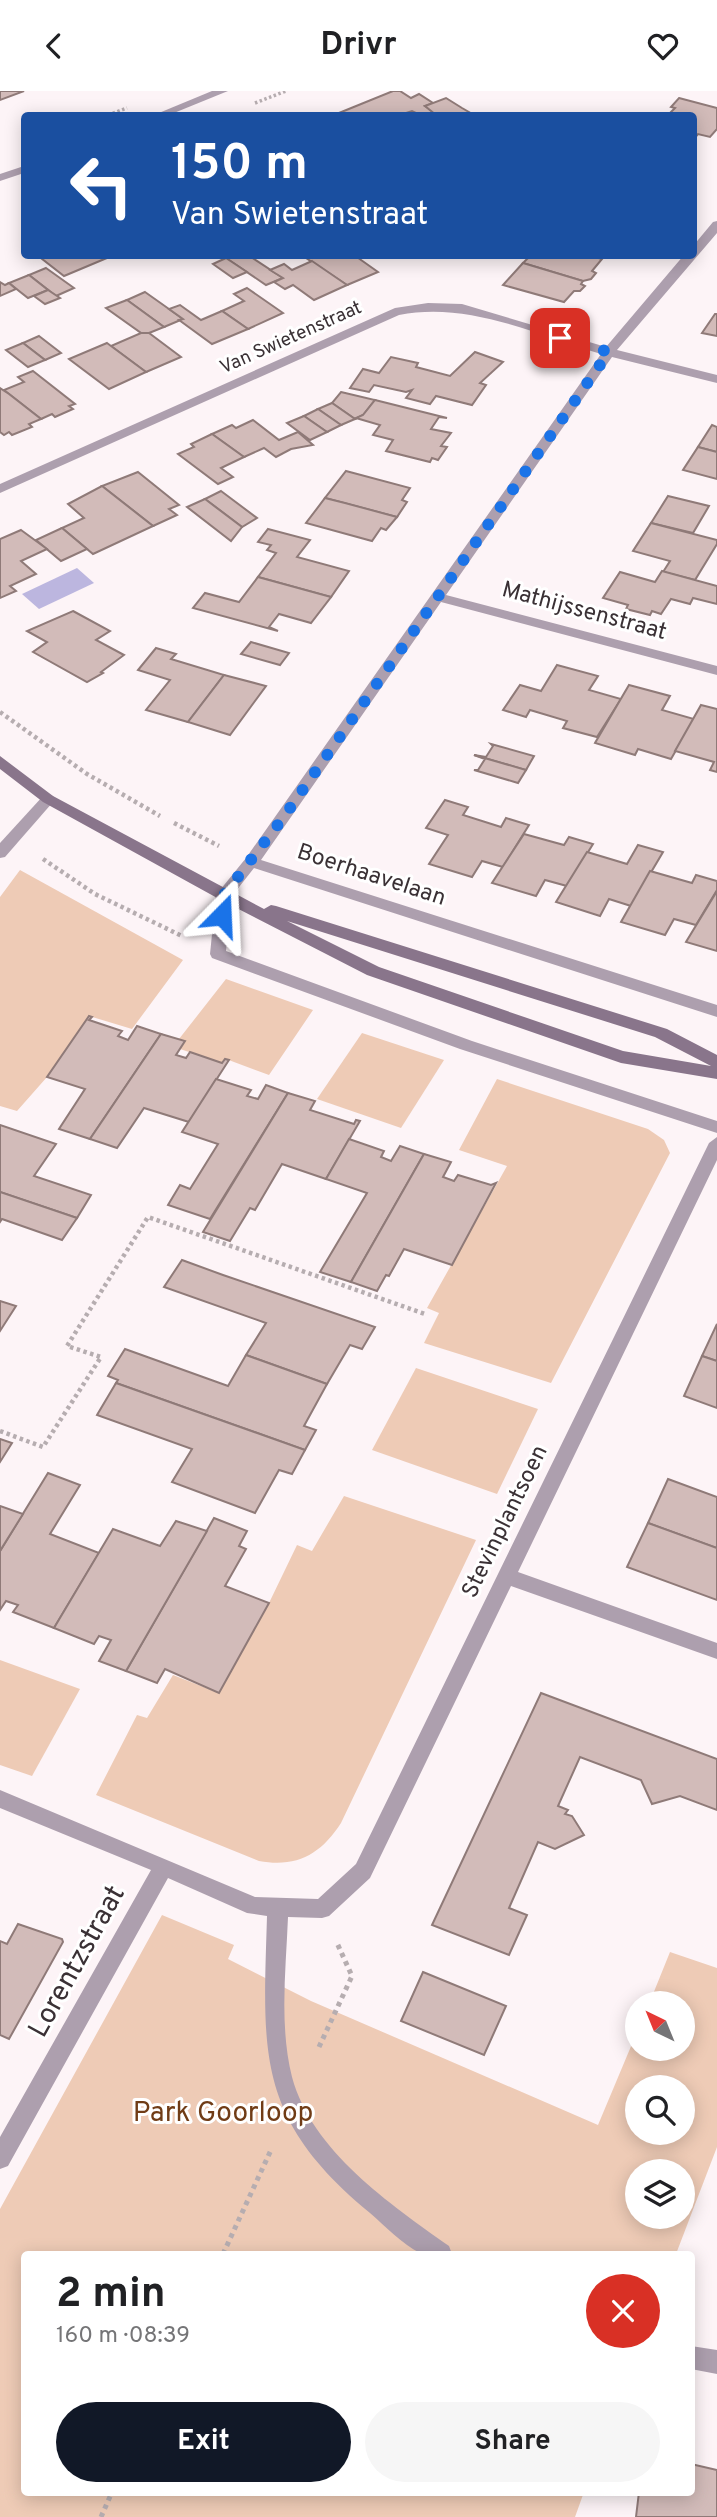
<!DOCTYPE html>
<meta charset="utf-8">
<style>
:root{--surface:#fff;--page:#f6f6f6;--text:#202124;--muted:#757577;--accent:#111827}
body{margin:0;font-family:Overpass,sans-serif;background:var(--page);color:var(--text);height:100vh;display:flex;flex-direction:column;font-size:26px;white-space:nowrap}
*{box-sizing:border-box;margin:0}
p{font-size:23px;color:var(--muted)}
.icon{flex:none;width:38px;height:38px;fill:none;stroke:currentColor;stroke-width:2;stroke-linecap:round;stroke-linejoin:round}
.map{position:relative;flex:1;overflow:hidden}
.side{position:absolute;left:21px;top:2160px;width:674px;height:245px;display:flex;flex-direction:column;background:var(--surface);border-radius:7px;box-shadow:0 4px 18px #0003}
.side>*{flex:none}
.top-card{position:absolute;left:21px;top:21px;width:676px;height:147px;border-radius:7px;box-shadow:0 4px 18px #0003;background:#1a4fa0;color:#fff;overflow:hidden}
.needle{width:46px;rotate:317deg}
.controls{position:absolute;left:625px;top:1900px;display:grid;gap:14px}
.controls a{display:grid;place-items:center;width:70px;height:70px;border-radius:50%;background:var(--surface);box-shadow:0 4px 18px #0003;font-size:35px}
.pin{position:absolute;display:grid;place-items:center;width:60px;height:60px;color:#fff;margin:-30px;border-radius:14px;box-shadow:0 4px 10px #0006}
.me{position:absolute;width:77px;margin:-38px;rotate:21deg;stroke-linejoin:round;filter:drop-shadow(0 0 5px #0008)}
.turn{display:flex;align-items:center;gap:24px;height:147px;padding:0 35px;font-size:32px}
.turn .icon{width:91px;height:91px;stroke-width:2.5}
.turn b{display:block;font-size:49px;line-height:60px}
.round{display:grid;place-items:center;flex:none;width:74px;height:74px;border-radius:37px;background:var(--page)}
.head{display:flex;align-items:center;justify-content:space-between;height:119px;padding:0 35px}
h1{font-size:42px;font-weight:700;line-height:52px}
.primary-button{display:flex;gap:14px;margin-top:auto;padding:14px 35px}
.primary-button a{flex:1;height:80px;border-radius:42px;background:var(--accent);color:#fff;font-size:28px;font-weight:700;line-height:80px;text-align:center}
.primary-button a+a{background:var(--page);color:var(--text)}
header{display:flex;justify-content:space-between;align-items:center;height:91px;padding:0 35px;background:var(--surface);font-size:32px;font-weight:700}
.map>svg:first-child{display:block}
.green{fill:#eecbb6;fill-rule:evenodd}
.water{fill:#bcb6df}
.building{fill:#d2bbb9;stroke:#8f7a78;stroke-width:2}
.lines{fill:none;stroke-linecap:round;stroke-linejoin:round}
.path-far2{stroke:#b6adb0;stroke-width:3.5;stroke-dasharray:2.5 2.5;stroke-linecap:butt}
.path-far1{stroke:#b6adb0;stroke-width:4.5;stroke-dasharray:3.5 3.5;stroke-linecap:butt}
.path{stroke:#b6adb0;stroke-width:5;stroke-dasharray:4.5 4.5;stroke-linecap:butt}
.minor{fill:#ad9fae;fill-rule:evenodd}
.tertiary{fill:#ad9fae;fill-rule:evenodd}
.secondary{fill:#89758b;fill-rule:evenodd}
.route{stroke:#1a73e8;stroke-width:12;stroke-dasharray:0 21.6}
.labels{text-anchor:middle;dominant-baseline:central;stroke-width:6;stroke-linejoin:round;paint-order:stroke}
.far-street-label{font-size:19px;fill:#3a3135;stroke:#fff}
.street-label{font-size:23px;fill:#3a3135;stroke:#fff}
.near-street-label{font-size:28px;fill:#3a3135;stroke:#fff}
.near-park-label{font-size:28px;fill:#703c16;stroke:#fff}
</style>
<header><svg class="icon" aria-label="back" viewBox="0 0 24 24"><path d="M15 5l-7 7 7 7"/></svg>Drivr<svg class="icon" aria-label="heart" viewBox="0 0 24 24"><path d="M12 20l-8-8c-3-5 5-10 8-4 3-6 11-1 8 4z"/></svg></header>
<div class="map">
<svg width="717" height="2426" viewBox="0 0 717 2426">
<rect width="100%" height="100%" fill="#fdf4f7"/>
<g class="green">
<polygon points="20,779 183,869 132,938 89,925 47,986 17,1020 0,1015 0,806"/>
<polygon points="226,888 313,919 269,984 226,968 222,972 180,958 185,951 179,948"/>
<polygon points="362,942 444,969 401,1037 317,1008"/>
<polygon points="497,988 648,1038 664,1049 670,1062 551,1292 424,1252 439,1222 427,1217 507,1075 459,1059"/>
<polygon points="416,1277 538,1318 497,1403 372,1359"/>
<path d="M344,1405L476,1449L341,1732C321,1763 297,1777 259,1770L96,1704L137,1624L147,1627L173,1584L219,1602L269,1512L297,1454L312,1460Z"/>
<polygon points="0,1569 80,1598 32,1685 0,1674"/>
<path d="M162,1824L234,1854L228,1868L311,1910L598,2034L637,1941V1958H682V1913H649L670,1861L717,1877V2056L676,2163H24V2401H584L575,2426H0V2118ZM637,1997H682V2042H637ZM637,2081H682V2126H637Z"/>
</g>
<polygon class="water" points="77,477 94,492 39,518 22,503"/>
<g class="building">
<polygon points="0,0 24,0 0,9"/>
<polygon points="393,0 400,0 411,7 419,3 433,12 425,15 436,22 420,24 412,20 400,24 334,24"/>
<polygon points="446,7 462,17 474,24 436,24 425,15"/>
<polygon points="679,7 717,17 717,38 710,46 698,43 693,49 693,24 668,24 675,17 671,16"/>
<polygon points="37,164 114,164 64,185"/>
<polygon points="233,164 248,164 283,187 266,194 226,167"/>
<polygon points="354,164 378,181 347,194 303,165"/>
<polygon points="531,164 588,164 602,168 592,180 596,182 591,188 583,190 523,172"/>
<polygon points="226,167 247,181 233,187 213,173"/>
<polygon points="312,170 347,194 314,209 293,194 285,198 274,191 283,187 270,179 284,173 292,179"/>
<polygon points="523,172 583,190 581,193 585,195 580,200 574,200 564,211 503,194"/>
<polygon points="46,177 74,197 56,205 29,184"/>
<polygon points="29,184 48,199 28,207 9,192"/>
<polygon points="0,191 5,194 9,192 16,198 0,205"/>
<polygon points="247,197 283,222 248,238 222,220 244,210 234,203"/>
<polygon points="48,199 60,207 45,213 34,205"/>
<polygon points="145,201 169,218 183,228 164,236 127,209"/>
<polygon points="127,209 164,236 144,244 106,217"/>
<polygon points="180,214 201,229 222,220 248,238 212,253 179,229 183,228 169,218"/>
<polygon points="715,223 717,223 717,245 702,242"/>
<polygon points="141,242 149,242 181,266 146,281 111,255"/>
<polygon points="39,245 61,262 45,269 23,252"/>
<polygon points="23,252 45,269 28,276 6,259"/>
<polygon points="107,252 111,255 146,281 109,298 69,268"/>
<polygon points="475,261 503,271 480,292 486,294 472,314 436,305 430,313 406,307 412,299 406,301 374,294 369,301 350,297 363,278 379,282 391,266 418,272 416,276 450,285"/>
<polygon points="33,280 75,313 69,315 73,318 55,326 52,323 41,328 4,299 24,291 18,286"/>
<polygon points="0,297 9,303 41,328 29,333 32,336 12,344 9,341 4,344 0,341"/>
<polygon points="341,301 375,309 363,324 355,328 332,312"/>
<polygon points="375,309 447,327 439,326 431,338 451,342 441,355 447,356 438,369 432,367 430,371 386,360 393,349 373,344 380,334 356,327 363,324"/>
<polygon points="332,312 355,328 341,334 318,318"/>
<polygon points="318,318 341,334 327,341 304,325"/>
<polygon points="304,325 327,341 310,349 287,332"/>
<polygon points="253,329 279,349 298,341 313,354 291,358 276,366 264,357 244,366 212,343 232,334 236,337"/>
<polygon points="712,334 717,336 717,361 698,356"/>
<polygon points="212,343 244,366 221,377 233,386 218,393 178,363 194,356 191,353"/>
<polygon points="698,356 717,361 717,388 683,379"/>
<polygon points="346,380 410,397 402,409 407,411 397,426 325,407"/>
<polygon points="138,381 179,414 169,418 177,424 153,435 102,395"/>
<polygon points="102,395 153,435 93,463 62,437 84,427 68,413"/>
<polygon points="221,400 257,427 242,436 205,408"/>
<polygon points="668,405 709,415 693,442 651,432"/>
<polygon points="325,407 345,412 397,426 386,439 381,437 372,450 306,432"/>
<polygon points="205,408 242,436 231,450 187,416"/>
<polygon points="651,432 717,449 717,453 695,489 663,481 670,470 633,460"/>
<polygon points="62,437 87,458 61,470 36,449"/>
<polygon points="268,438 310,449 297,466 349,480 331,506 258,486 276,462 267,459 271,454 258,451"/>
<polygon points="21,439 47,458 21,470 36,483 10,495 16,500 0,507 0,448"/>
<polygon points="662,480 717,495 717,513 693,507 690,513 671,508 661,523 652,520 650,524 626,518 628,514 603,507 620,481 655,491"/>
<polygon points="258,486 331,506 311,532 279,523 269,536 278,540 193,517 205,502 239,511"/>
<polygon points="73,520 110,540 96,549 124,564 101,581 103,582 87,591 33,561 47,551 27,540"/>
<polygon points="251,551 289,562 280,574 241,563"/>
<polygon points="156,557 176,563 171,568 224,584 188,631 146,619 170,589 138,579"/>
<polygon points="557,574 598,585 589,599 621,608 597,646 563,637 567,630 530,619 526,626 503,619 520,594 541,600"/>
<polygon points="224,584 266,595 230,644 188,631"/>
<polygon points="629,594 670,605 662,619 694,628 671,668 638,658 635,664 595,652"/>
<polygon points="701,614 717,618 717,681 710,679 714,671 675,660"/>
<polygon points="491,653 534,665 526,679 474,664 486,666 493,655"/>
<polygon points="474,664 526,679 518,692 474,679 478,679 485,668"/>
<polygon points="445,709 468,716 463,724 501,736 506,727 529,734 503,776 482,770 472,786 429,773 448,744 426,737"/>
<polygon points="524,743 564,754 569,746 593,753 567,795 545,789 536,805 492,792"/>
<polygon points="638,754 663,761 631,815 609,808 600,825 556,811 587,761 627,773"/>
<polygon points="650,780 692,792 696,784 717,790 717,799 696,834 674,828 665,844 621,831"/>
<polygon points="717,800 717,799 717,860 686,851"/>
<polygon points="89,925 92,926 89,929 122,940 118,945 128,949 137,935 161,943 90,1048 59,1038 85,998 47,986"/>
<polygon points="161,943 185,950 176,964 186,967 190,961 222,972 225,968 229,969 189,1031 144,1017 117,1057 90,1048"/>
<polygon points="216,988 251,999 247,1005 258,1008 266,994 288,1002 210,1128 168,1114 180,1094 190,1098 218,1053 182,1041"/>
<polygon points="288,1002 315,1010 310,1019 354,1033 356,1029 360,1030 326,1088 282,1073 255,1119 250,1117 230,1150 203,1141"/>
<polygon points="0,1034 56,1053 34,1085 91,1104 77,1127 0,1101"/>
<polygon points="349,1048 384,1060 381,1066 391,1070 400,1055 424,1063 351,1191 320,1181 367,1102 326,1088"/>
<polygon points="424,1063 451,1071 443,1086 454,1090 458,1084 491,1094 496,1092 452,1174 404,1158 389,1185 386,1184 377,1200 351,1191"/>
<polygon points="0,1101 77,1127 62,1149 2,1128 0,1131"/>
<polygon points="182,1169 223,1184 375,1236 362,1258 350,1254 327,1293 246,1264 266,1232 164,1196"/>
<polygon points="0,1210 16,1215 0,1240"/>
<polygon points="717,1233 717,1270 702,1265"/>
<polygon points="125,1258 228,1295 246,1264 327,1293 304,1335 316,1339 305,1359 116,1292 118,1289 108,1285"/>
<polygon points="702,1265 717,1270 717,1317 684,1305"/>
<polygon points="116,1292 305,1359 292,1383 279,1379 255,1422 172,1391 192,1358 97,1324"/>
<polygon points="0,1348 12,1352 0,1371"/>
<polygon points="48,1382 80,1394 50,1443 99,1462 54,1537 13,1521 18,1514 6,1510 0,1519 0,1460"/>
<polygon points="668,1388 717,1406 717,1457 648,1432"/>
<polygon points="0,1415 23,1423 0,1460"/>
<polygon points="214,1427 247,1440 239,1455 246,1458 225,1495 269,1512 219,1602 165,1578 157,1592 126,1580"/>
<polygon points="176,1430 207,1440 126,1580 99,1570 111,1549 99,1545 94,1553 54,1537 113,1438 160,1455"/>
<polygon points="648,1432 717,1457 717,1509 627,1476"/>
<polygon points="541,1602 717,1668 717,1719 680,1705 652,1713 641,1689 580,1666 558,1715 568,1719 565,1723 572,1725 584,1744 555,1758 538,1751 509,1817 527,1824 509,1864 432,1834"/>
<polygon points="18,1833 62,1848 63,1851 9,1948 0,1944 0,1850 7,1853"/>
<polygon points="423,1881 506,1915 484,1964 401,1930"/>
<polygon points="691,2373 717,2379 717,2426 636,2426 639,2401 691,2401"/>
</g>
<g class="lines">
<g class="path-far2">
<polyline points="255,12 286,0"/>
<polyline points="108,24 127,17"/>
</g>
<g class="path-far1">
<polyline points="0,621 87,683 160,725"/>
<polyline points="174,732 219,755"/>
<polyline points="43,768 95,803 182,845"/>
<polyline points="0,1340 43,1356 101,1266 67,1255 148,1126 425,1223"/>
</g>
<g class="path">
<polyline points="319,1956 352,1885 337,1852"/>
<polyline points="223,2163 271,2059"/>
<polyline points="101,2426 112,2401"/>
</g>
<g class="minor">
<path d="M717,130V142L617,259L717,284V292L612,266L446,504L717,575V584L441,511L261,769L717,914V926L254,777L232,805L226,860L472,950L717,1030V1042L460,958L212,867L210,863L216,804L246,767L601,263C536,243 467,210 399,224L0,402V393L395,217L428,212L462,213L606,256L684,164H693V155L713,131Z"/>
<polygon points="48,703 53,705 55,708 53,711 5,766 0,767 0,752 43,705"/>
<path d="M717,1046V1069L518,1481L717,1552V1568L511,1495L370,1787L329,1825L322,1827L288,1826C286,1878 279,1934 292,1986C312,2060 390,2113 449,2155L452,2163C443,2163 429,2166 420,2162C402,2153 385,2135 370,2122C255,2027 263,1962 267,1825L247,1822L168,1787L8,2075L0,2078V2046L151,1779L0,1717V1699L255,1806L318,1808L356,1773L709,1052Z"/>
<polygon points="691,2255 717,2259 717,2283 691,2278"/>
</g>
<g class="tertiary">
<polygon points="212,0 228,0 169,24 154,24"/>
<polygon points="24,75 24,82 0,90 0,83"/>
</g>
<path class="secondary" d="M0,665L53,705L264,818L271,814L276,815L667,938L717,964V988L621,972L367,884L219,808L43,711L0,678ZM287,830L655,946L711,975L623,960L379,876Z"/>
</g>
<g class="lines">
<polyline class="route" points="222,824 224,804 283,727 609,261 560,247"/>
</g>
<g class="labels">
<g class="far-street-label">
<text transform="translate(291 247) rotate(-24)">Van Swietenstraat</text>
</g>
<g class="street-label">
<text transform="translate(584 521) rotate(15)">Mathijssenstraat</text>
<text transform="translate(371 785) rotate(18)">Boerhaavelaan</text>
<text transform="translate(506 1431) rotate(-64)">Stevinplantsoen</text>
</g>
<g class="near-street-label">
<text transform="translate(78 1871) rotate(-61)">Lorentzstraat</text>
</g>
<g class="near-park-label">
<text x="223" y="2023">Park Goorloop</text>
</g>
</g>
</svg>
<div class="controls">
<a><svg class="needle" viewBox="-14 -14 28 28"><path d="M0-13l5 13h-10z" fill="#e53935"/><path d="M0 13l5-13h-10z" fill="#757577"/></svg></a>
<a><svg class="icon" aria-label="search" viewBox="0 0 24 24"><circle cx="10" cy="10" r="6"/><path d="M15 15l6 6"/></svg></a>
<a><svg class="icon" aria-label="layers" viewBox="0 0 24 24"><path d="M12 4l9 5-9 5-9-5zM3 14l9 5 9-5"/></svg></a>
</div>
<div class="pin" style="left:560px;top:247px;background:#d93025"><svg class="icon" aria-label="arrive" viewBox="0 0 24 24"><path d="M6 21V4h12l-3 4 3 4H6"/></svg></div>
<svg class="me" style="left:222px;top:824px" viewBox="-20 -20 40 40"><path d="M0-17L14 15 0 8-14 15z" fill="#1a73e8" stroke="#fff" stroke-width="4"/></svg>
<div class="top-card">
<div class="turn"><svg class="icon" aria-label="left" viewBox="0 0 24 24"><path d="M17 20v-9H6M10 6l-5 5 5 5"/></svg><div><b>150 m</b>Van Swietenstraat</div></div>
</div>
<section class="side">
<div class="head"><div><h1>2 min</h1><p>160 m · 08:39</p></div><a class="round" style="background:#d93025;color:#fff"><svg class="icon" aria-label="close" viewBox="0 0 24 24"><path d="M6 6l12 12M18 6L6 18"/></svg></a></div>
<div class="primary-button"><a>Exit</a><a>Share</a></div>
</section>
</div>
